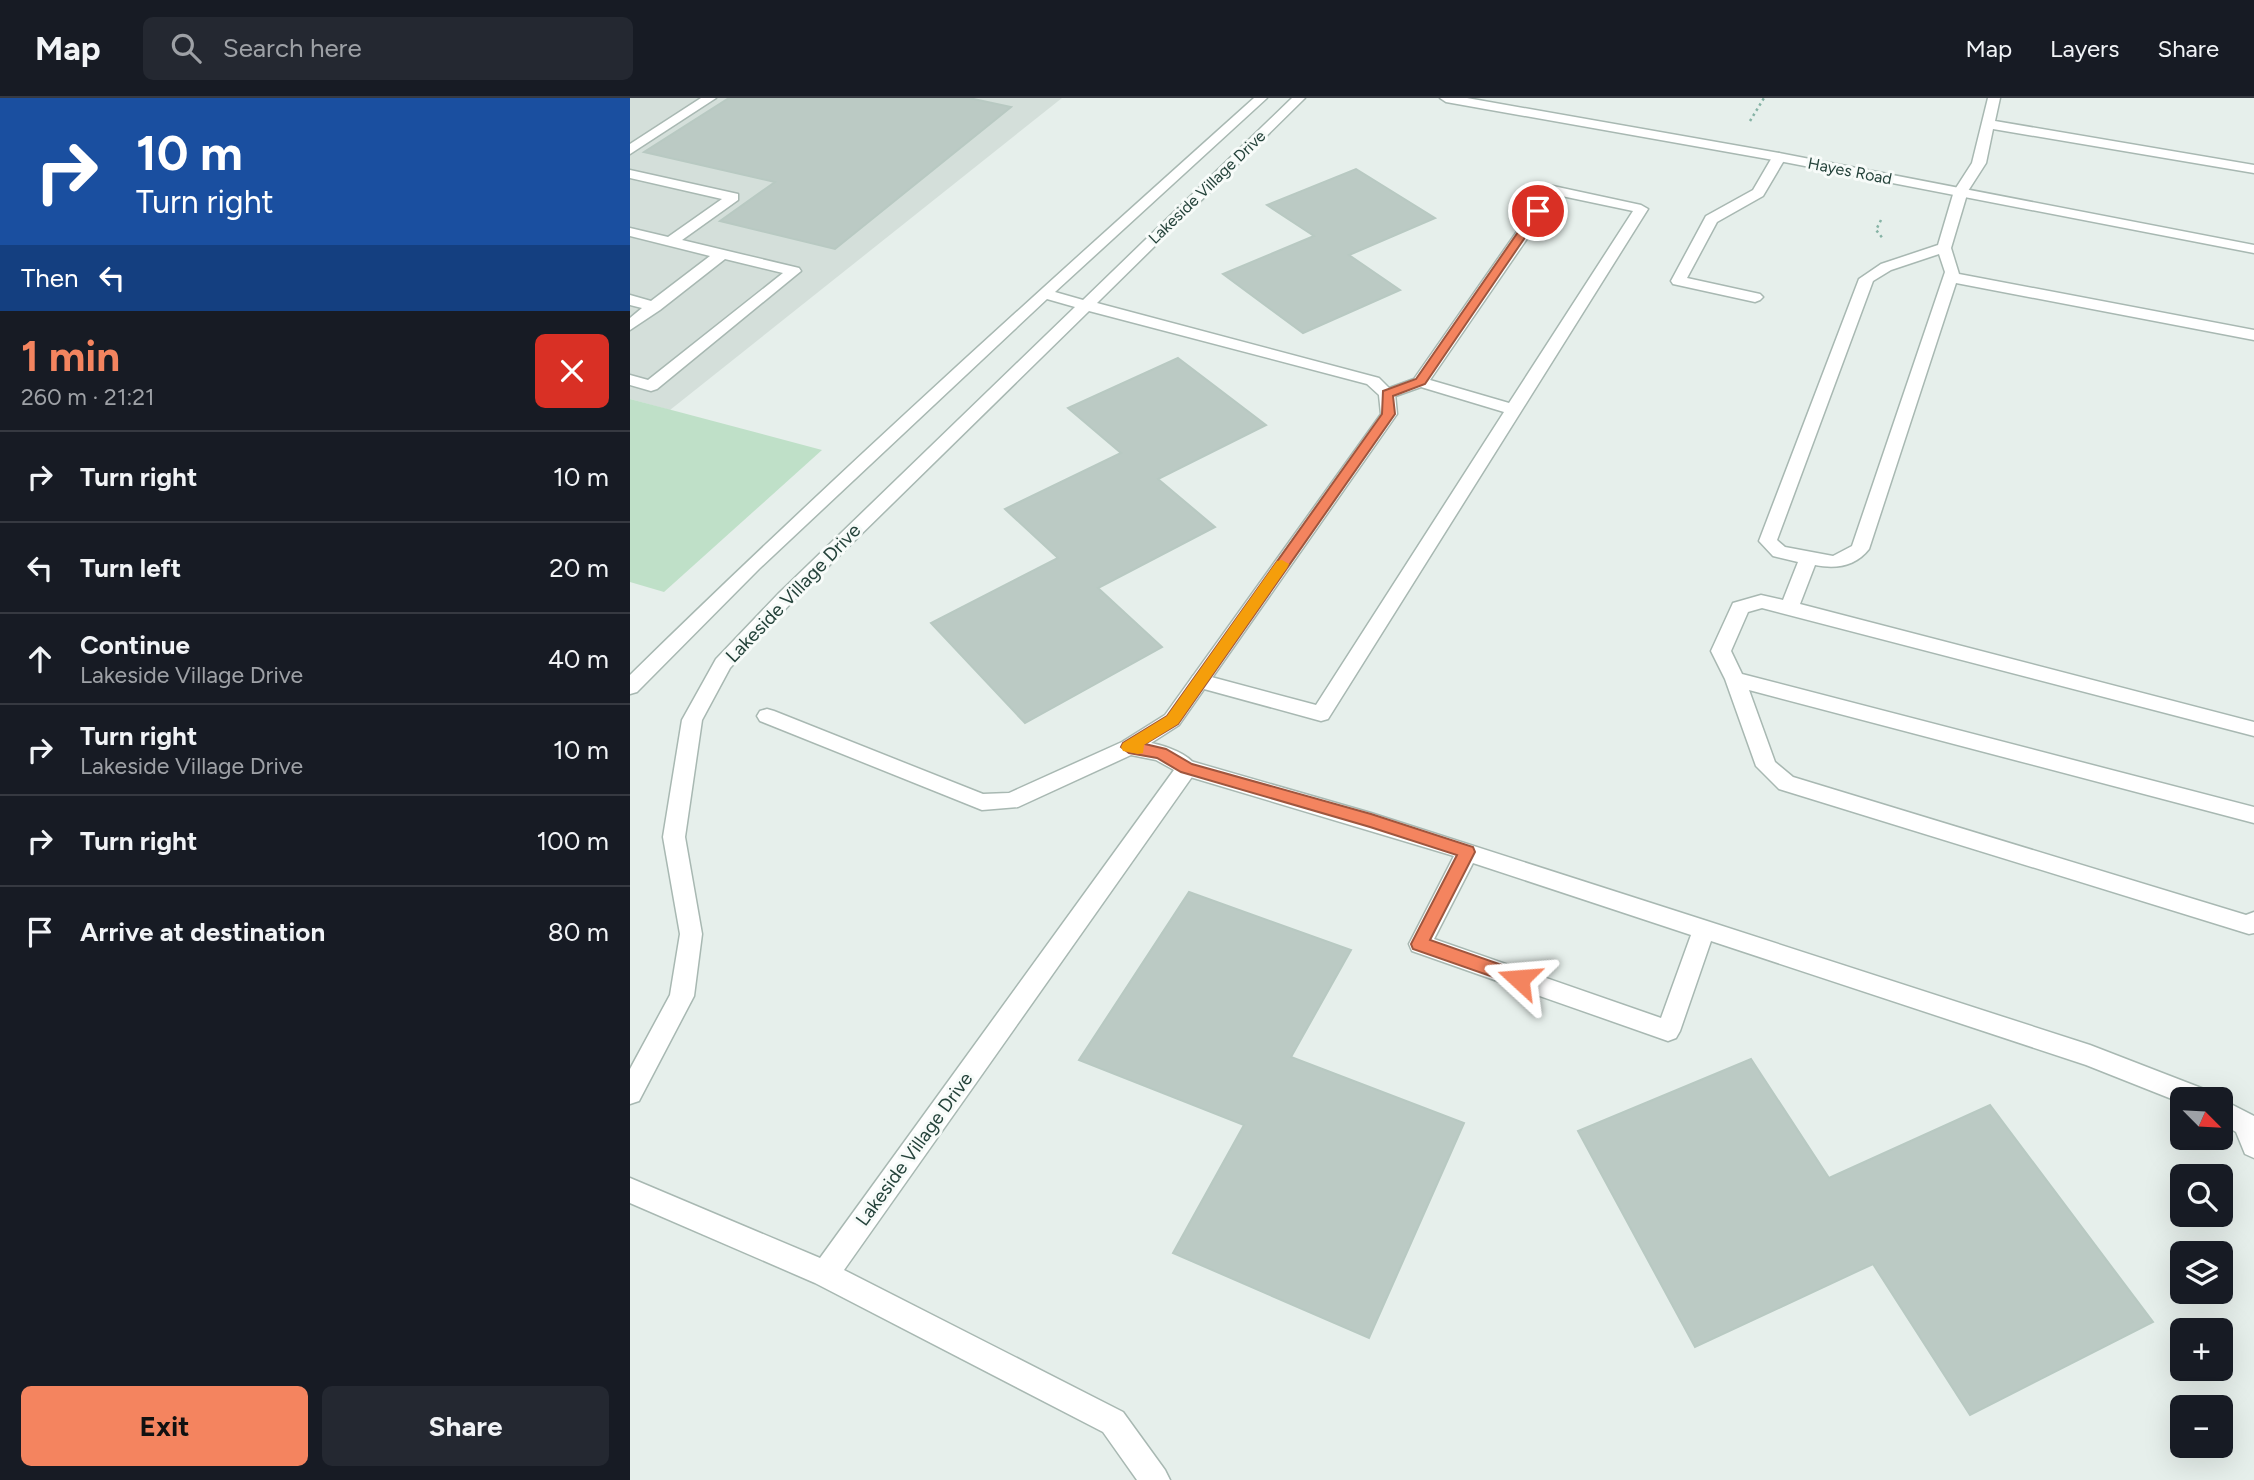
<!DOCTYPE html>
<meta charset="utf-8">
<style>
:root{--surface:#171b24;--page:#242831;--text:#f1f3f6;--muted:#9ea1a6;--line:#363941;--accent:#f4845f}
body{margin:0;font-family:Figtree,sans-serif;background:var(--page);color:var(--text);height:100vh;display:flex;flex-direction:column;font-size:26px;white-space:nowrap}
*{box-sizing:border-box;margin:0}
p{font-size:23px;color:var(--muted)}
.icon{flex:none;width:38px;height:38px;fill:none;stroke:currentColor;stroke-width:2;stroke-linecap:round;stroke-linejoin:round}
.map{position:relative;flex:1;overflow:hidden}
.details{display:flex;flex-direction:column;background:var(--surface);width:630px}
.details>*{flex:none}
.guide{background:#1a4fa0;color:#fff;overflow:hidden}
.needle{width:46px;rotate:114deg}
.fabs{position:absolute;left:1540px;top:989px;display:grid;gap:14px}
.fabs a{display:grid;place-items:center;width:63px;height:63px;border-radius:10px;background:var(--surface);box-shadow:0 7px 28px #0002;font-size:35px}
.pin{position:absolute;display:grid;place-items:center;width:60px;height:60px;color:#fff;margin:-30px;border:4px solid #fff;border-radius:50%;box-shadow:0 2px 7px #0007}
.me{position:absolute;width:77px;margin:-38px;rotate:289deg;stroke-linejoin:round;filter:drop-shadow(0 0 5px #0008)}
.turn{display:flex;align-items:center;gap:24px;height:147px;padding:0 21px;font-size:32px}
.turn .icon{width:91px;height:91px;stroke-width:2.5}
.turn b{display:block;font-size:49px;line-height:60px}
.then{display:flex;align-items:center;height:66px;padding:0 21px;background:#0003;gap:14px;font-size:26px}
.round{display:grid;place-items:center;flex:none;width:74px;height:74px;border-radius:10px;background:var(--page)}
.head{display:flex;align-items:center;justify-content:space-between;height:119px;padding:0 21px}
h1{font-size:42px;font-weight:700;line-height:52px;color:var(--accent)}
.button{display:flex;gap:14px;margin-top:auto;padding:14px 21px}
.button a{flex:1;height:80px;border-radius:10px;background:var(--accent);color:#111;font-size:28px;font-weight:700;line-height:80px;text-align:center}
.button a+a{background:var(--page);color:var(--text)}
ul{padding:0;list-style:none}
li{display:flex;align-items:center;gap:21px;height:91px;padding:0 21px;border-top:2px solid var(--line)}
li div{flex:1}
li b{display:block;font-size:26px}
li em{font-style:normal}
header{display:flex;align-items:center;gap:42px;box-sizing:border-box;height:98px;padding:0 35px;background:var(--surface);border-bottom:2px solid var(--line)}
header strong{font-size:33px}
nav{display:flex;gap:38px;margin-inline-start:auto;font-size:24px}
.search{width:490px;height:63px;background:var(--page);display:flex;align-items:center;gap:18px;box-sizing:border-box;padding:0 24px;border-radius:10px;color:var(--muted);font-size:26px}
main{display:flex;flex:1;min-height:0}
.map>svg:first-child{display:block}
.built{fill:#d4dfda}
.green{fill:#bfe0c8}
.building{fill:#bbcac4;stroke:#b8c9c2;stroke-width:2}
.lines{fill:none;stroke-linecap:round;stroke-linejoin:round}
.service-casing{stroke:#a8b8b2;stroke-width:3}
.minor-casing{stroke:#a8b8b2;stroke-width:3}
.tertiary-casing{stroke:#a8b8b2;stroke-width:3}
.path{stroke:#86b3a5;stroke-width:2.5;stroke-dasharray:2.5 3.5;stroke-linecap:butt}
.service{fill:#fff;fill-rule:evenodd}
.minor{fill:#fff;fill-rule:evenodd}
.tertiary{fill:#fff;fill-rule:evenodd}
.route{fill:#f4845f;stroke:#9f563e;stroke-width:2}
.slow{fill:#f59e0b}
.labels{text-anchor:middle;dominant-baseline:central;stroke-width:6;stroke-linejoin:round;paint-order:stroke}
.far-street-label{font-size:16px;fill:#24423a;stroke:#f7fbf9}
.street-label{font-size:19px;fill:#24423a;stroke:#f7fbf9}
</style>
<header>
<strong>Map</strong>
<div class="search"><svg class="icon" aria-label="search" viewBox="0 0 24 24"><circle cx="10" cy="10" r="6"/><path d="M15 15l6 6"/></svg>Search here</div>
<nav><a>Map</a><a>Layers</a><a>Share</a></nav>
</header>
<main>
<section class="details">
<div class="guide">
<div class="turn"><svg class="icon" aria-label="right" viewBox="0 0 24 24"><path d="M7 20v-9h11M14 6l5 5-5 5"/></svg><div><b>10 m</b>Turn right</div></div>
<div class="then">Then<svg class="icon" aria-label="left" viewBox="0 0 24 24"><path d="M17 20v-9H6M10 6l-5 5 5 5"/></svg></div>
</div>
<div class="head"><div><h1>1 min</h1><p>260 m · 21:21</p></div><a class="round" style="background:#d93025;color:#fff"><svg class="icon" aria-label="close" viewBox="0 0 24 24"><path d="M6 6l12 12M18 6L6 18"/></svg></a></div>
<ul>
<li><svg class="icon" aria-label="right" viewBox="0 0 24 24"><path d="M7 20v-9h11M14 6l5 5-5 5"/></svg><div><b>Turn right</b></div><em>10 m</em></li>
<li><svg class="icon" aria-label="left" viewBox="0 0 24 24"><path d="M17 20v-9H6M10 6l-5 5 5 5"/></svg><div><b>Turn left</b></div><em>20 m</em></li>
<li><svg class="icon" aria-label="ahead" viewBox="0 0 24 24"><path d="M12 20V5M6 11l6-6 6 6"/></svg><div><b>Continue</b><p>Lakeside Village Drive</p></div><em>40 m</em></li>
<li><svg class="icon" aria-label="right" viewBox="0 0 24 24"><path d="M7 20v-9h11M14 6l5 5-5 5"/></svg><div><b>Turn right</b><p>Lakeside Village Drive</p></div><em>10 m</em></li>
<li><svg class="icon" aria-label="right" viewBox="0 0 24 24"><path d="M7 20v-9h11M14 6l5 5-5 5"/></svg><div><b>Turn right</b></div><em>100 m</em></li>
<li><svg class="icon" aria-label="arrive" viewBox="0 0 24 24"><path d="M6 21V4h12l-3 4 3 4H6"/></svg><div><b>Arrive at destination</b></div><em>80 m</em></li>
</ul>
<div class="button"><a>Exit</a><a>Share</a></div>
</section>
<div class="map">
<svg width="1624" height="1382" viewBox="0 0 1624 1382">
<rect width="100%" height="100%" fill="#e6efeb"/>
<polygon class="built" points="0,0 432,0 40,312 0,301"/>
<polygon class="green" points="0,301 192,352 34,494 0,484"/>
<g class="building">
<polygon points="99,0 339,0 381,9 205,151 90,123 145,84 14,54"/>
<polygon points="726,71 805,120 719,157 770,192 673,235 593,176 684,138 637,107"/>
<polygon points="548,260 636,327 528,381 585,429 468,490 532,549 395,625 301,525 428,460 375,411 491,355 438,310"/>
<polygon points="559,794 721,852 661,959 834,1025 739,1240 543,1155 614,1027 449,962"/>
<polygon points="1121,961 1199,1080 1360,1007 1523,1224 1340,1317 1243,1166 1065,1249 948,1033"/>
</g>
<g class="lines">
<defs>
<g id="service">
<polygon points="71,0 86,0 0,56 0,46"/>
<path d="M1358,0H1370L1365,23L1624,67V75L1363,31L1356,65L1338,93L1321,150L1329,176L1624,232V242L1326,185L1239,451C1225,469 1205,471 1185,467L1170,506L1624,624V638L1132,510L1118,514L1101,553L1112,576L1624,709V725L1119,592L1145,664L1163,679L1616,817L1624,814V835L1619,836L1149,691L1126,668L1095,581L1081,553L1103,505L1131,497L1153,502L1168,464L1143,458L1129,443L1229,181L1251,166L1308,147L1324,93L1342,65ZM1309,156L1315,174L1222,448L1203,458L1155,449L1147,442L1243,183L1261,172Z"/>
<polygon points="1149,55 1156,59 1133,98 1087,124 1057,180 1130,196 1133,199 1130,202 1125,204 1043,186 1041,183 1076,118 1123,92 1144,56"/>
<polygon points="0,72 108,96 108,102 52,142 169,170 171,173 27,291 21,293 0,287 0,277 18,282 153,175 95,161 30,212 0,232 0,220 12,210 0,207 0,197 21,203 80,158 0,138 0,130 38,139 92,101 0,80"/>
<path d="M923,88L1011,107L1018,111L698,621L691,623L563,588L560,583L563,578L570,576L686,607L874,314L791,289L757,301L749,296L751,293L784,281L918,89ZM927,97L1003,113L879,305L800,282Z"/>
<path d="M557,662L741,715L1074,822L1460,947L1579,993L1582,1001H1552V1005L1456,967L1081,843L1050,933L1046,940L1038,943L782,853L779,846L824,758L550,676L547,670L550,664ZM843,765L1061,837L1031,920L804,841Z"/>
<polygon points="1590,1001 1591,1001 1624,1018 1624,1060 1615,1056 1606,1034 1591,1025"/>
</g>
<path id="minor" d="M624,0H637L425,194L453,202L662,0H675L467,205L749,280L765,296L767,316L549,627L521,645C536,648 560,656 567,670L564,676L214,1172L493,1314L535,1372L540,1382H507L473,1334L185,1185L0,1105V1080L190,1160L544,672L526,662L501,657L388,709L352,712L130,623L127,618L130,613L137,611L144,613L353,696L379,695L492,644L535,617L751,316L749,297L737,286L459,213L163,503L100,570L72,622L55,739L72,836L64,898L9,1003L0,1006V971L40,897L50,836L33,739L52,622L86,561L149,495L445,209L417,201L129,471L7,594L0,596V577C202,379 413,189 624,0Z"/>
<polygon id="tertiary" points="810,0 837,0 1149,55 1624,147 1624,155 1149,63 816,4"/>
</defs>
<use href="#service" class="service-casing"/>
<use href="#minor" class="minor-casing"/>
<use href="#tertiary" class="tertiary-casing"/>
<g class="path">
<polyline points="1120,23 1134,0"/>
<polyline points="1251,122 1246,132 1254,142"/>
</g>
<use href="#service" class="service"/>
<use href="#minor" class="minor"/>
<use href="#tertiary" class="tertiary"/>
</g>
<polygon class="route" points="904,111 913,113 795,286 763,298 765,316 548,626 515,646 536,651 562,666 741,716 843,749 845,754 800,842 895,875 898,881 895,886 889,888 783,851 781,846 827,757 740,729 551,674 527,660 499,655 491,649 493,645 537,618 752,316 753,293 786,281"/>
<polygon class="slow" points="652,462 659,466 657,470 548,626 514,647 513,655 508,656 493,653 491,649 493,645 537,618 647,463"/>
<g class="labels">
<g class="far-street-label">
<text transform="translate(1220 73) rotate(11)">Hayes Road</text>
<text transform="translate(577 89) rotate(-44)">Lakeside Village Drive</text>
</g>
<g class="street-label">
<text transform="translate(163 495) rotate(-46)">Lakeside Village Drive</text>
<text transform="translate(284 1051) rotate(-54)">Lakeside Village Drive</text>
</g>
</g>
</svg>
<div class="fabs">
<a><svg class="needle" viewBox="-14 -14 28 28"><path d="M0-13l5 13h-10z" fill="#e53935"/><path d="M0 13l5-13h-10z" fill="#9ea1a6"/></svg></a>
<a><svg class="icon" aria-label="search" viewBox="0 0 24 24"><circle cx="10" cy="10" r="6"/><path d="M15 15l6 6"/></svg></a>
<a><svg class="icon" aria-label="layers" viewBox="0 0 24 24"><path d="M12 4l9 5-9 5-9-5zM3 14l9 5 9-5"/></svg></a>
<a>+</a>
<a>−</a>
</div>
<div class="pin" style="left:908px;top:113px;background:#d93025"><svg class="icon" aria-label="arrive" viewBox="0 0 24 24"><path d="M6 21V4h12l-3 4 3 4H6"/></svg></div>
<svg class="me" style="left:889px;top:881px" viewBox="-20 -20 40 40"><path d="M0-17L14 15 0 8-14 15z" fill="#f4845f" stroke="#fff" stroke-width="4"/></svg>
</div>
</main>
